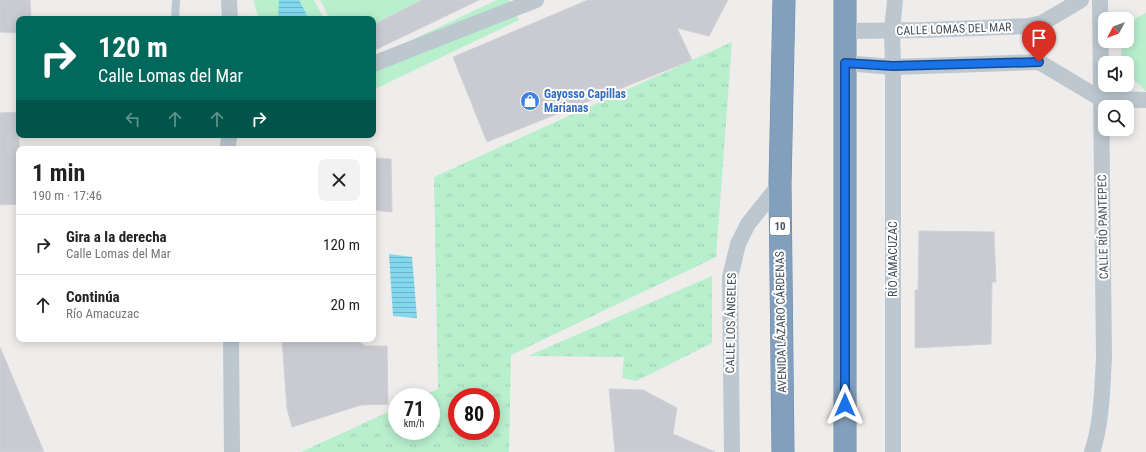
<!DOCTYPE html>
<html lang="es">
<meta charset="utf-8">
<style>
:root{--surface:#fff;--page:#f2f2f2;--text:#222;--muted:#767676;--line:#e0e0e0}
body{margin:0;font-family:"Roboto Condensed",sans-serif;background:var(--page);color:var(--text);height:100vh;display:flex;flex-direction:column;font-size:15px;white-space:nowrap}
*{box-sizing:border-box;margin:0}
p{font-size:13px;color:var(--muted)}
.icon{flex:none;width:22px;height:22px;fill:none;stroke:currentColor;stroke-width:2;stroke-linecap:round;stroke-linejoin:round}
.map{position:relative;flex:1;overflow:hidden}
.details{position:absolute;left:16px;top:146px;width:360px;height:196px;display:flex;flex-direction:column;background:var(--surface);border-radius:8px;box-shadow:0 2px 10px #0003}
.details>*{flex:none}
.hud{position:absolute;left:16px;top:16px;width:360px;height:122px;border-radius:8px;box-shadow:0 2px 10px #0003;background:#00695c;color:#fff;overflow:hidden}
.needle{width:26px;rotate:229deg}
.buttons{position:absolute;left:1098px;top:12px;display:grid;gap:8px}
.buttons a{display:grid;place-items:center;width:36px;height:36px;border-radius:8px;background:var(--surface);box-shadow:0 2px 10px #0003;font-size:20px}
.speed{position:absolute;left:388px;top:388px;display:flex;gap:8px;font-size:20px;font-weight:700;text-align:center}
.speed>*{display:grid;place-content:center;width:52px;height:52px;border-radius:50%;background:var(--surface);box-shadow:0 2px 10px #0003;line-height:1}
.speed small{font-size:10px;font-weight:400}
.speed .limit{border:6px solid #d22;background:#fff;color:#111}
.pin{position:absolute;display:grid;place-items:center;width:34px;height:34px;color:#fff;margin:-41px -17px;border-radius:50% 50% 50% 0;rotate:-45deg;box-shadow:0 0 4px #0007}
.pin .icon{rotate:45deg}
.me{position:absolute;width:44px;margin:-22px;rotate:0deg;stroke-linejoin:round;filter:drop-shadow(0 0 3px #0008)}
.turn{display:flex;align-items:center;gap:14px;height:84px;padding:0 16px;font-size:18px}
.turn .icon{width:52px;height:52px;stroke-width:2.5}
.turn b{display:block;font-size:28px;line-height:34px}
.lanes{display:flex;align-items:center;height:38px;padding:0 16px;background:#0003;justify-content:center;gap:20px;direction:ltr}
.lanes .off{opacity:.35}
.round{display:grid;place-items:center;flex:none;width:42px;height:42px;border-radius:8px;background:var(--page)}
.overview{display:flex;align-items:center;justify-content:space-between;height:68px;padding:0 16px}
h1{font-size:24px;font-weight:700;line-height:30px}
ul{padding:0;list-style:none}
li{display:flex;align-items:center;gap:12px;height:60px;padding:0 16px;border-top:1px solid var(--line)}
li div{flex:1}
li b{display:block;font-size:15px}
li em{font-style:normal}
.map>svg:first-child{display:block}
.grass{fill:url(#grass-tufts);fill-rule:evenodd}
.green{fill:#b8efcd}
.water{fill:url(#water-rules)}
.building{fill:#c9cbd1;stroke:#d0d2d8}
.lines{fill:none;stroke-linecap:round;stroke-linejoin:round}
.highway-casing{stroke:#6d8aa9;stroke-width:23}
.lane{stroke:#bcc7cf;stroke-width:8}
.street{stroke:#bcc7cf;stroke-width:16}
.highway{stroke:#829fbd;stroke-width:22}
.route-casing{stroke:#114b97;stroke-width:10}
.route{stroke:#1a73e8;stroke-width:7}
.labels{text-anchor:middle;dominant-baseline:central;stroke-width:4;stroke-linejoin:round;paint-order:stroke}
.shield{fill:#fff;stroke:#7c848c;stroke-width:1}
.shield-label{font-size:11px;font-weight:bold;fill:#44505a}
.street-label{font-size:12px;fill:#44505a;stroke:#fff}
.shop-label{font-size:12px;font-weight:bold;fill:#366cbe;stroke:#fff;text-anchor:start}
</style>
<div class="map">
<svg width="1146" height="452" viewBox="0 0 1146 452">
<defs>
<pattern id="grass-tufts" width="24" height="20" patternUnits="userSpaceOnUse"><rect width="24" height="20" fill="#b8efcd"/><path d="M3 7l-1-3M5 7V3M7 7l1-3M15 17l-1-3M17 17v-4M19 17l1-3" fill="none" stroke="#9fcfb2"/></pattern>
<pattern id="water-rules" width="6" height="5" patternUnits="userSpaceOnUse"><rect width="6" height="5" fill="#84d8ee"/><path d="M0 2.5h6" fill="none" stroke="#6eb2c4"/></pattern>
</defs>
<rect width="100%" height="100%" fill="#efecec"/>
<g class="grass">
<path d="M732,42L716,257L511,355L509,452H301L397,408V431H431V397H420L438,389L434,177ZM457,397H491V431H457Z"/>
<polygon points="712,276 712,343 636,381 622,378 624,357 528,356"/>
</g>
<g class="green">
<polygon points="253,0 314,0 324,19 259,19"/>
<polygon points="320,0 422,0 373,25 373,19 330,19"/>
<polygon points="497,0 509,0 519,20 373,90 373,58"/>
<path d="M1146,13V91C1138,84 1127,75 1127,63H1125L1121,55L1123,41H1127V23Z"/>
</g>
<g class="water">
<polygon points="279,0 299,0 309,19 278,19"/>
<polygon points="389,254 412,257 417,318 393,316"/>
</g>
<g class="building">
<polygon points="0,0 30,0 31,19 19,19 19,33 0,32"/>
<polygon points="422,0 479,0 373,51 373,25"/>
<polygon points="588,0 728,0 709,36 677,28 692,60 487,142 453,57"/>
<polygon points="19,112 19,204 0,205 0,113"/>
<polygon points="373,158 391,159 392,212 373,210"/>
<polygon points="919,231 994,232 996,282 992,282 991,344 915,348 915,290 918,290"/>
<polygon points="282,339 355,339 365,346 387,346 388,404 361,405 292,427 287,409"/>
<polygon points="0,347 44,452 0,452"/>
<polygon points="609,389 643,390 677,408 673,434 715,452 615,452"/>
</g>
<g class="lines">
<defs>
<g id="highway">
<polyline points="845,0 845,452"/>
<polyline points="783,452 780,184 784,0"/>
</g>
</defs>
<use href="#highway" class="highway-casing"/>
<polyline class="lane" points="175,19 176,0"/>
<g class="street">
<polyline points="229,0 230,19"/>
<polyline points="845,31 924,30 1028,26 1042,23 1081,0"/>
<polyline points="845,63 893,67 892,31 895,0"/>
<polyline points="373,64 536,0"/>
<polyline points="228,149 229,135"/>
<polyline points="231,339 232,452"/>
<polyline points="732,452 730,277 738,244 748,224 780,184"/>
<polyline points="893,452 893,67 1039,62 1101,99 1146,100"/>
<path d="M1092,452C1102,423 1102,389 1104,358L1100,0"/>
</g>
<use href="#highway" class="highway"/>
</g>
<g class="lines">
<defs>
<polyline id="route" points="845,405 845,63 893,66 1039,62"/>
</defs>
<use href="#route" class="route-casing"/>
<use href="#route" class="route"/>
</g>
<defs>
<symbol id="shop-disc" viewBox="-11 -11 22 22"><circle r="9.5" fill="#3f7fe0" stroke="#fff"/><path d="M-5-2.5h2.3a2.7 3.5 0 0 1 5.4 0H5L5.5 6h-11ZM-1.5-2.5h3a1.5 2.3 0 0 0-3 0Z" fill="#fff"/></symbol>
</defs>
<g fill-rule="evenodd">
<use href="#shop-disc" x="519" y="90" width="22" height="22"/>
</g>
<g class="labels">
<rect class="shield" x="770" y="217" width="20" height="18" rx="3"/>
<g class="shield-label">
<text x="780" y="226">10</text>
</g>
<g class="street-label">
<text transform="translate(954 29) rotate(-2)">CALLE LOMAS DEL MAR</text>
<text transform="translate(1103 227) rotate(-91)">CALLE RÍO PANTEPEC</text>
<text transform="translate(893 259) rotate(-90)">RÍO AMACUZAC</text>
<text transform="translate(781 322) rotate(-91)">AVENIDA LÁZARO CÁRDENAS</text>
<text transform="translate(731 323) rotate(-89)">CALLE LOS ÁNGELES</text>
</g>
<g class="shop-label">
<text x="544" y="94">Gayosso Capillas<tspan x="544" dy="14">Marianas</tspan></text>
</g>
</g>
</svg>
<div class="buttons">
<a><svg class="needle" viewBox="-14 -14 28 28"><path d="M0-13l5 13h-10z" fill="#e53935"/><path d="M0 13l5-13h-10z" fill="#767676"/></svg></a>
<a><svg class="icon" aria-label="sound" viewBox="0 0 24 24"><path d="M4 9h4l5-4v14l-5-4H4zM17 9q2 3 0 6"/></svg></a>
<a><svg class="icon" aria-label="search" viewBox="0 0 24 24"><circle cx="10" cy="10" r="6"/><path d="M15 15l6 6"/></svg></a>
</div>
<div class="speed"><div>71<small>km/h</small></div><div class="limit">80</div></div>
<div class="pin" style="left:1039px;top:62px;background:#d93025"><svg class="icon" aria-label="arrive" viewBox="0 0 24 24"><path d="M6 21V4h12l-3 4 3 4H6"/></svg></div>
<svg class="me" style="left:845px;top:405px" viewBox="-20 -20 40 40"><path d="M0-17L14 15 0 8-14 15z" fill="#1a73e8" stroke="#fff" stroke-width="4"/></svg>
<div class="hud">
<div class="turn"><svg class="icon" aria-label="right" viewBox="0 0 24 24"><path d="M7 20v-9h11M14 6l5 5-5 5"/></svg><div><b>120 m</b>Calle Lomas del Mar</div></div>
<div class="lanes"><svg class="icon off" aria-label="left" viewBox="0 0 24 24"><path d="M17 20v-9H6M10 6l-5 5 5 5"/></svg><svg class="icon off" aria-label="ahead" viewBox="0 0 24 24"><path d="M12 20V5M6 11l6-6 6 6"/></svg><svg class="icon off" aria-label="ahead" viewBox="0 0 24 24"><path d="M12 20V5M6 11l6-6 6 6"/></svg><svg class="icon" aria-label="right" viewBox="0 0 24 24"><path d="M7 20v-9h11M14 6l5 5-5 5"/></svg></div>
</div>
<section class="details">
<div class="overview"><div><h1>1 min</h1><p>190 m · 17:46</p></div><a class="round"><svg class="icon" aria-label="close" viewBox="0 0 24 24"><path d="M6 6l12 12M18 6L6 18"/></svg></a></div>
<ul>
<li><svg class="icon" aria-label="right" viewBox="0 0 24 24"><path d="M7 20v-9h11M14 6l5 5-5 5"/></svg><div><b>Gira a la derecha</b><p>Calle Lomas del Mar</p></div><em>120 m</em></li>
<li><svg class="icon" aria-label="ahead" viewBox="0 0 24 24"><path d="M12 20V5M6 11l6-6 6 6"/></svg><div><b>Continúa</b><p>Río Amacuzac</p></div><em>20 m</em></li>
</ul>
</section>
</div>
